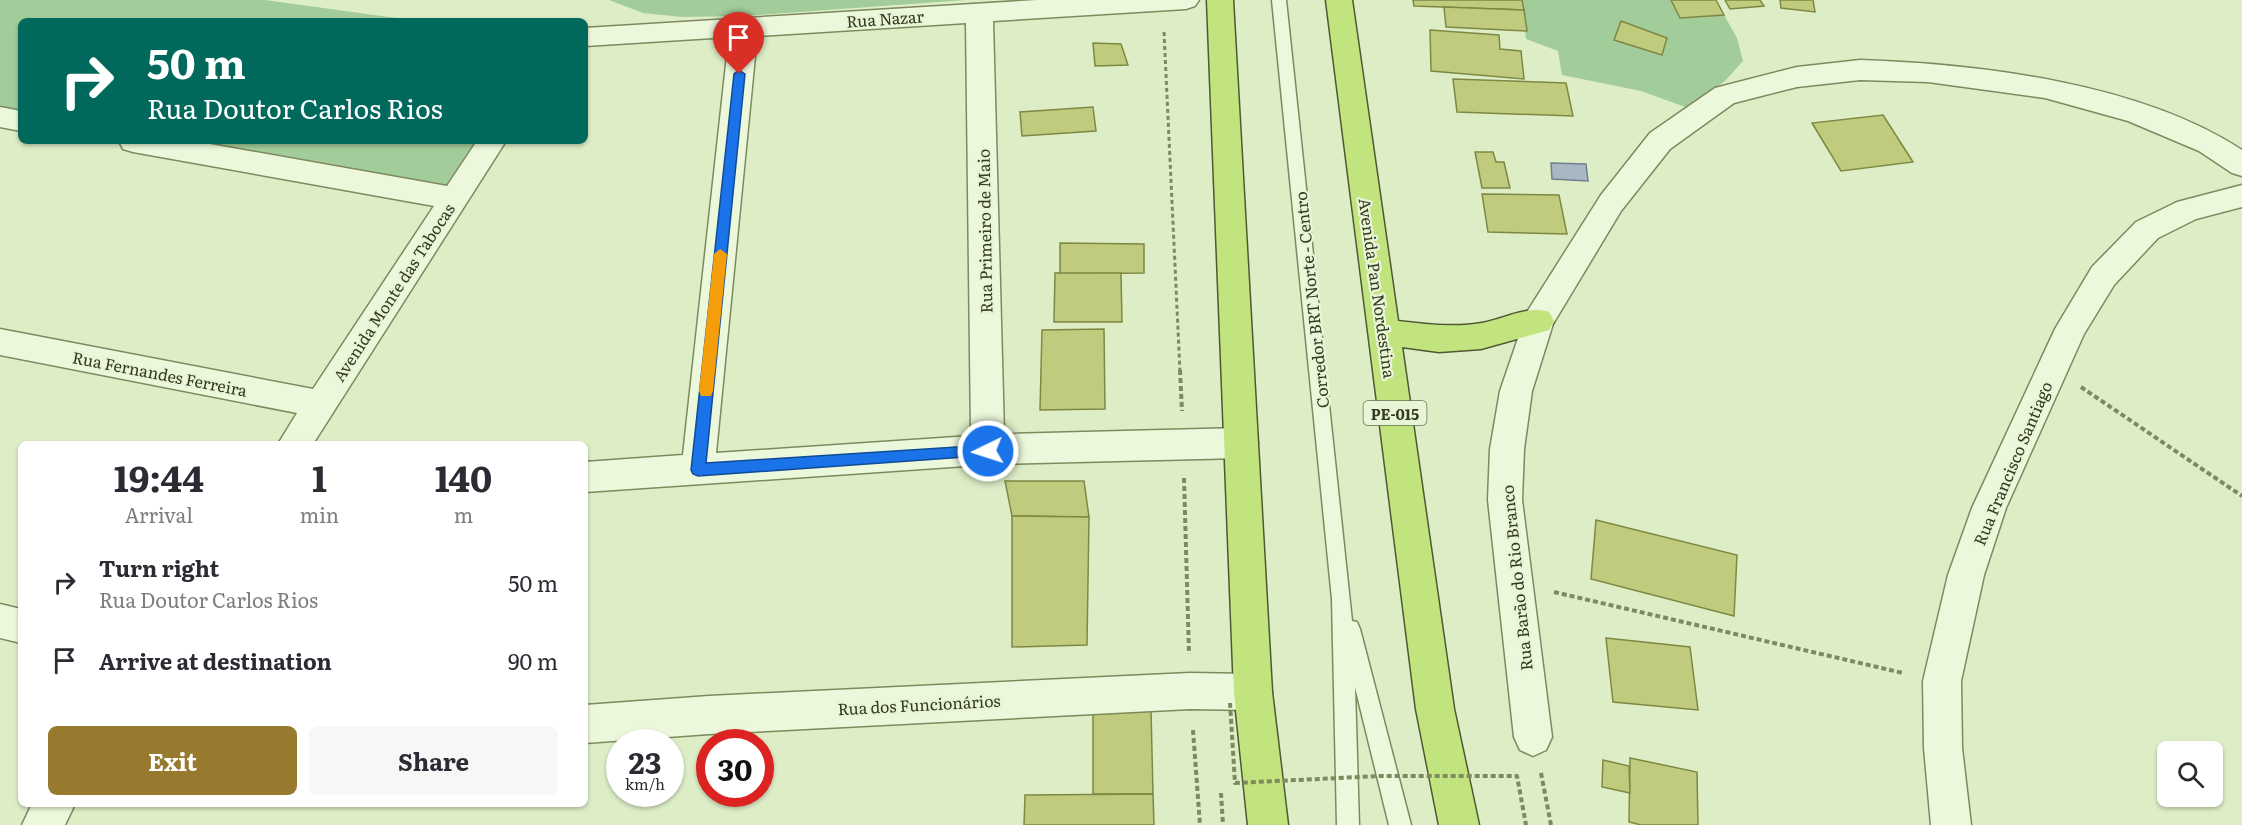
<!DOCTYPE html>
<meta charset="utf-8">
<style>
:root{--surface:#fff;--page:#f7f7f7;--text:#2b2b33;--muted:#7c7c81;--accent:#977a2e}
body{margin:0;font-family:Literata,serif;background:var(--page);color:var(--text);height:100vh;display:flex;flex-direction:column;font-size:22px;white-space:nowrap}
*{box-sizing:border-box;margin:0}
p{font-size:20px;color:var(--muted)}
.icon{flex:none;width:33px;height:33px;fill:none;stroke:currentColor;stroke-width:2;stroke-linecap:round;stroke-linejoin:round}
.map{position:relative;flex:1;overflow:hidden}
.drawer{position:absolute;left:18px;top:441px;width:570px;height:366px;display:flex;flex-direction:column;background:var(--surface);border-radius:9px;box-shadow:0 2px 4px #0004}
.drawer>*{flex:none}
.guide{position:absolute;left:18px;top:18px;width:570px;height:126px;border-radius:9px;box-shadow:0 2px 4px #0004;background:#00695c;color:#fff;overflow:hidden}
.fabs{position:absolute;left:2157px;top:741px;display:grid;gap:12px}
.fabs a{display:grid;place-items:center;width:66px;height:66px;border-radius:9px;background:var(--surface);box-shadow:0 2px 4px #0004;font-size:30px}
.speed{position:absolute;left:606px;top:729px;display:flex;gap:12px;font-size:30px;font-weight:700;text-align:center}
.speed>*{display:grid;place-content:center;width:78px;height:78px;border-radius:50%;background:var(--surface);box-shadow:0 2px 4px #0004;line-height:1}
.speed small{font-size:15px;font-weight:400}
.speed .limit{border:9px solid #d22;background:#fff;color:#111}
.pin{position:absolute;display:grid;place-items:center;width:51px;height:51px;color:#fff;margin:-62px -26px;border-radius:50% 50% 50% 0;rotate:-45deg;box-shadow:0 0 6px #0007}
.pin .icon{rotate:45deg}
.me{position:absolute;width:66px;margin:-33px;rotate:266deg;stroke-linejoin:round;filter:drop-shadow(0 0 4px #0008)}
.turn{display:flex;align-items:center;gap:21px;height:126px;padding:0 30px;font-size:27px}
.turn .icon{width:78px;height:78px;stroke-width:2.5}
.turn b{display:block;font-size:42px;line-height:51px}
.eta{display:flex;justify-content:space-evenly;align-items:center;height:102px;text-align:center}
.eta b{font-size:36px;font-weight:700;line-height:42px}
.cta{display:flex;gap:12px;margin-top:auto;padding:12px 30px}
.cta a{flex:1;height:69px;border-radius:9px;background:var(--accent);color:#fff;font-size:24px;font-weight:700;line-height:69px;text-align:center}
.cta a+a{background:var(--page);color:var(--text)}
ul{padding:0;list-style:none}
li{display:flex;align-items:center;gap:18px;height:78px;padding:0 30px}
li div{flex:1}
li b{display:block;font-size:22px}
li em{font-style:normal}
.map>svg:first-child{display:block}
.green{fill:#a3cc9b}
.water{fill:#a8b7c2;stroke:#6f8090;stroke-width:1.5}
.building{fill:#c0cb7e;stroke:#7f8843;stroke-width:1.5}
.lines{fill:none;stroke-linecap:round;stroke-linejoin:round}
.service-casing{stroke:#7e895d;stroke-width:3}
.minor-casing{stroke:#7e895d;stroke-width:3}
.trunk-casing{stroke:#505831;stroke-width:3}
.path-far1{stroke:#7e895d;stroke-width:3;stroke-dasharray:4 3;stroke-linecap:butt}
.path{stroke:#7e895d;stroke-width:4;stroke-dasharray:5 3;stroke-linecap:butt}
.service{fill:#ecf8db;fill-rule:evenodd}
.minor{fill:#ecf8db;fill-rule:evenodd}
.trunk{fill:#c2e47e;fill-rule:evenodd}
.path-bridge{stroke:#7e895d;stroke-width:4;stroke-dasharray:5 3;stroke-linecap:butt}
.route{fill:#1a73e8;stroke:#114b97;stroke-width:1.5}
.slow{fill:#f59e0b}
.labels{text-anchor:middle;dominant-baseline:central;stroke-width:4.5;stroke-linejoin:round;paint-order:stroke}
.shield{fill:#e8f5d7;stroke:#6a7257;stroke-width:1.5}
.shield-label{font-size:15px;font-weight:bold;fill:#343a20}
.street-label{font-size:16px;fill:#343a20;stroke:#e8f5d7}
</style>
<div class="map">
<svg width="2242" height="825" viewBox="0 0 2242 825">
<rect width="100%" height="100%" fill="#ddeec7"/>
<g class="green">
<polygon points="0,0 265,0 418,21 21,21 21,126 0,122"/>
<polygon points="609,0 966,0 745,16 682,17 643,13"/>
<polygon points="1522,0 1671,0 1680,18 1724,15 1737,38 1743,61 1725,81 1688,108 1641,91 1562,75 1558,51 1526,39"/>
<polygon points="101,141 499,141 456,209"/>
</g>
<polygon class="water" points="1551,163 1586,164 1588,181 1552,179"/>
<g class="building">
<polygon points="1413,0 1522,0 1524,10 1414,6"/>
<polygon points="1671,0 1716,0 1724,15 1680,18"/>
<polygon points="1725,0 1760,0 1764,6 1730,9"/>
<polygon points="1780,0 1813,0 1815,12 1781,8"/>
<polygon points="1444,7 1524,10 1527,31 1446,27"/>
<polygon points="1621,21 1667,38 1662,55 1614,40"/>
<polygon points="1430,30 1499,35 1500,49 1521,51 1524,79 1431,71"/>
<polygon points="1093,43 1121,44 1128,65 1095,66"/>
<polygon points="1453,79 1566,83 1573,116 1457,112"/>
<polygon points="1093,107 1096,131 1022,136 1020,112"/>
<polygon points="1883,115 1913,162 1841,171 1812,123"/>
<polygon points="1475,152 1493,152 1496,162 1504,162 1510,188 1482,188"/>
<polygon points="1482,194 1559,195 1567,234 1488,232"/>
<polygon points="1060,243 1144,244 1144,273 1060,274"/>
<polygon points="1055,273 1121,273 1122,322 1054,322"/>
<polygon points="1104,329 1105,409 1040,410 1042,330"/>
<polygon points="1005,481 1084,481 1089,517 1012,516"/>
<polygon points="1012,516 1089,517 1087,645 1012,647"/>
<polygon points="1596,520 1737,555 1734,616 1591,579"/>
<polygon points="1606,638 1690,647 1698,710 1613,702"/>
<polygon points="1093,710 1151,710 1153,794 1093,794"/>
<polygon points="1630,758 1697,772 1698,825 1641,825 1629,822"/>
<polygon points="1603,760 1629,766 1630,793 1602,787"/>
<polygon points="1153,794 1154,825 1024,825 1025,795"/>
</g>
<g class="lines">
<defs>
<polygon id="service" points="1272,0 1286,0 1352,621 1357,622 1360,629 1411,825 1389,825 1355,687 1359,825 1337,825 1332,599"/>
<g id="minor">
<path d="M1037,0H1199L1195,6L1186,9L993,21L1004,434L1241,428L1253,433L1258,443L1253,453L1241,458L995,464L585,492V462L683,455L729,37L585,46V28ZM966,23L971,436L716,453L757,36Z"/>
<path d="M1860,60C1980,64 2140,83 2242,150V176L2232,173L2199,151L2128,121L2045,98L1928,82L1860,80L1797,87L1734,103L1670,149L1621,211L1553,324L1532,391L1524,449L1522,500L1552,737L1546,750L1533,756L1520,750L1514,737L1488,500L1490,449L1500,391L1527,312L1601,195L1650,133L1715,88L1797,67Z"/>
<polygon points="0,107 21,111 21,131 0,127"/>
<polygon points="119,141 193,141 447,186 477,141 506,141 313,444 278,444 297,413 0,355 0,329 313,389 434,206 133,152 123,149"/>
<polygon points="2242,185 2242,207 2196,219 2158,238 2114,285 2084,334 2006,508 1984,575 1961,681 1962,748 1971,825 1931,825 1924,748 1923,681 1948,575 1972,508 2055,329 2092,267 2136,222 2177,202"/>
<polygon points="0,604 21,609 21,643 0,638"/>
<polygon points="1190,673 1253,674 1266,679 1272,692 1266,705 1253,710 1190,709 709,734 585,743 585,705 709,696"/>
<polygon points="32,804 75,804 65,825 22,825"/>
</g>
<g id="trunk">
<polygon points="1207,0 1233,0 1272,692 1288,825 1248,825 1234,692"/>
<path d="M1326,0H1352L1398,321C1426,324 1454,328 1482,323C1504,319 1528,305 1549,312L1554,321L1549,330L1481,349L1439,352L1402,347L1454,709L1479,825H1439L1416,709Z"/>
</g>
</defs>
<use href="#service" class="service-casing"/>
<use href="#minor" class="minor-casing"/>
<use href="#trunk" class="trunk-casing"/>
<polyline class="path-far1" points="1164,32 1180,372"/>
<g class="path">
<polyline points="1180,370 1182,411"/>
<polyline points="2081,387 2242,496"/>
<polyline points="1184,478 1189,654"/>
<polyline points="1554,592 1903,673"/>
<polyline points="1193,730 1200,825"/>
<polyline points="1541,773 1551,825"/>
<polyline points="1221,793 1223,825"/>
</g>
<use href="#service" class="service"/>
<use href="#minor" class="minor"/>
<use href="#trunk" class="trunk"/>
<polyline class="path-bridge" points="1230,703 1235,783 1380,776 1517,776 1526,825"/>
</g>
<polygon class="route" points="739,70 745,74 706,463 988,445 993,446 995,451 993,455 698,476 693,474 691,470 734,74"/>
<polygon class="slow" points="720,249 727,254 713,391 711,396 701,396 699,391 714,254"/>
<g class="labels">
<rect class="shield" x="1363.5" y="401" width="63" height="24" rx="4.5"/>
<g class="shield-label">
<text x="1395" y="413">PE-015</text>
</g>
<g class="street-label">
<text transform="translate(885 18) rotate(-4)">Rua Nazar</text>
<text transform="translate(984 231) rotate(-91)">Rua Primeiro de Maio</text>
<text transform="translate(1378 288) rotate(82)">Avenida Pan Nordestina</text>
<text transform="translate(393 292) rotate(-57)">Avenida Monte das Tabocas</text>
<text transform="translate(1311 300) rotate(-96)">Corredor BRT Norte - Centro</text>
<text transform="translate(160 373) rotate(11)">Rua Fernandes Ferreira</text>
<text transform="translate(2012 463) rotate(-67)">Rua Francisco Santiago</text>
<text transform="translate(1516 578) rotate(-96)">Rua Barão do Rio Branco</text>
<text transform="translate(919 704) rotate(-3)">Rua dos Funcionários</text>
</g>
</g>
</svg>
<div class="fabs">
<a><svg class="icon" aria-label="search" viewBox="0 0 24 24"><circle cx="10" cy="10" r="6"/><path d="M15 15l6 6"/></svg></a>
</div>
<div class="speed"><div>23<small>km/h</small></div><div class="limit">30</div></div>
<div class="pin" style="left:739px;top:74px;background:#d93025"><svg class="icon" aria-label="arrive" viewBox="0 0 24 24"><path d="M6 21V4h12l-3 4 3 4H6"/></svg></div>
<svg class="me" style="left:988px;top:451px" viewBox="-20 -20 40 40"><circle r="17" fill="#1a73e8" stroke="#fff" stroke-width="3"/><path d="M0-11L8 9 0 5-8 9z" fill="#fff"/></svg>
<div class="guide">
<div class="turn"><svg class="icon" aria-label="right" viewBox="0 0 24 24"><path d="M7 20v-9h11M14 6l5 5-5 5"/></svg><div><b>50 m</b>Rua Doutor Carlos Rios</div></div>
</div>
<section class="drawer">
<div class="eta">
<div><b>19:44</b><p>Arrival</p></div>
<div><b>1</b><p>min</p></div>
<div><b>140</b><p>m</p></div>
</div>
<ul>
<li><svg class="icon" aria-label="right" viewBox="0 0 24 24"><path d="M7 20v-9h11M14 6l5 5-5 5"/></svg><div><b>Turn right</b><p>Rua Doutor Carlos Rios</p></div><em>50 m</em></li>
<li><svg class="icon" aria-label="arrive" viewBox="0 0 24 24"><path d="M6 21V4h12l-3 4 3 4H6"/></svg><div><b>Arrive at destination</b></div><em>90 m</em></li>
</ul>
<div class="cta"><a>Exit</a><a>Share</a></div>
</section>
</div>
